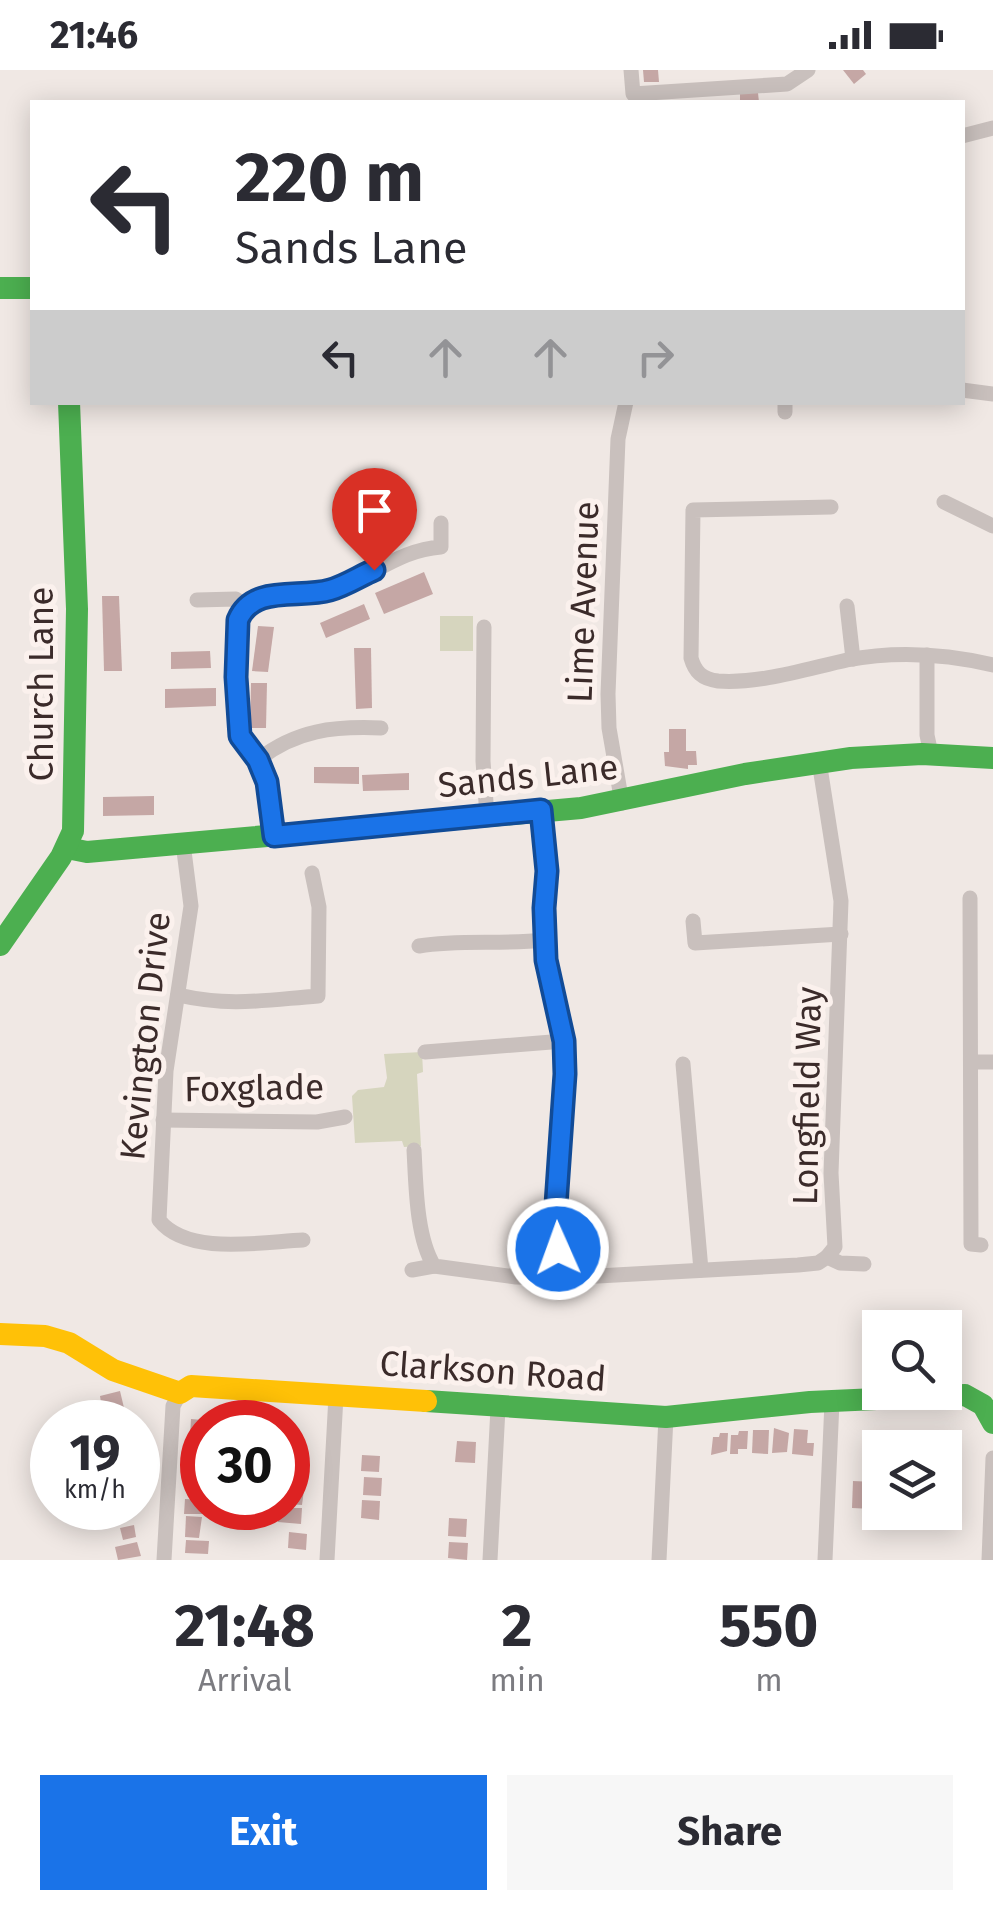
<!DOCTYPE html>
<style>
:root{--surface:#fff;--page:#f7f7f7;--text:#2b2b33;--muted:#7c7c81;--accent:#1a73e8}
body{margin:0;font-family:"Fira Sans",sans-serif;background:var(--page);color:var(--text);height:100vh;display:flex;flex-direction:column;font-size:38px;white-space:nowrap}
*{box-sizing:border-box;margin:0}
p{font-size:32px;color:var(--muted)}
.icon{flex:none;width:55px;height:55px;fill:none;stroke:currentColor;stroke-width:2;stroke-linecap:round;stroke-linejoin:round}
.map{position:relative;height:1490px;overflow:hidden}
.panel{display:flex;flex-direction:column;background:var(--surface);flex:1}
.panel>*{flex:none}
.guide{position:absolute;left:30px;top:30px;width:935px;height:305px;border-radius:0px;box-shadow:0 5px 25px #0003;background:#fff;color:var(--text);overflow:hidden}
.controls{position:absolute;left:862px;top:1240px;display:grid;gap:20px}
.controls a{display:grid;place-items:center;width:100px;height:100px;border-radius:0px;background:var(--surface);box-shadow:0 5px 25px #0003;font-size:50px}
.speed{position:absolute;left:30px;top:1330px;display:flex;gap:20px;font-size:50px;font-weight:700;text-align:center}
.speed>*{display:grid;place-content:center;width:130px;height:130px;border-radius:50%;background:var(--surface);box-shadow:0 5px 25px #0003;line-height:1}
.speed small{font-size:25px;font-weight:400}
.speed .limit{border:15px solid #d22;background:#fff;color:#111}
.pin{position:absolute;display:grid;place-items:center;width:85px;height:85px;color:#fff;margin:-102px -42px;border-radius:50% 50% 50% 0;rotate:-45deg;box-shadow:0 0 10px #0007}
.pin .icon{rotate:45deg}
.me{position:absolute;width:110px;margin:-55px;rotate:358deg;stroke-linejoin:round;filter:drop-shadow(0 0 8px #0008)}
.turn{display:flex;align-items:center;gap:35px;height:210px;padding:0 40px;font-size:45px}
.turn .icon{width:130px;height:130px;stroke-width:2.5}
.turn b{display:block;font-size:70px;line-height:85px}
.lanes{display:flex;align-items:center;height:95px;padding:0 40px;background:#0003;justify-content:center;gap:50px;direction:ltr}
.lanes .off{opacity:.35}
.eta{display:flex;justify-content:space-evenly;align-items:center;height:170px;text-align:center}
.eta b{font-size:60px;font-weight:700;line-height:70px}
.cta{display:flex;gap:20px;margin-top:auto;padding:20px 40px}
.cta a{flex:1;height:115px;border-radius:0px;background:var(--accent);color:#fff;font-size:40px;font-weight:700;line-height:115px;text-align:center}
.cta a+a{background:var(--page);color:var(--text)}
.status{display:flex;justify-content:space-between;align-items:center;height:70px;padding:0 50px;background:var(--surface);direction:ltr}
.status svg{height:28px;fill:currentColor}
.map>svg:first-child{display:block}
.green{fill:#d6d5be}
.building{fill:#c5a7a5}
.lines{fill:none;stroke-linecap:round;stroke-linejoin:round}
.street{stroke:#c9c0bd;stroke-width:15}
.fast{stroke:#4caf50;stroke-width:22}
.slow{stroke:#ffc107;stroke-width:22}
.route-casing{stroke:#114b97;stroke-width:25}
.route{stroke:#1a73e8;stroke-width:18}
.labels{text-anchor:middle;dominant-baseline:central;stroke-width:10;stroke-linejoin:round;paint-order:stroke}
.street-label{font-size:35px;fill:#3b2b2a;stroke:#fbf1ed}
</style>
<div class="status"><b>21:46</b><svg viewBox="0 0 49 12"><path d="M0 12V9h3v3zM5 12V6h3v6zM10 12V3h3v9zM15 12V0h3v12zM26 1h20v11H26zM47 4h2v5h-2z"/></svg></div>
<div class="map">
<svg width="993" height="1490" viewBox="0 0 993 1490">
<rect width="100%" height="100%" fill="#f0e8e4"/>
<g class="green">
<rect x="440" y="546" width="33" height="35"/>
<polygon points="422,982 423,1002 417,1004 421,1076 404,1077 402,1071 355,1073 352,1026 358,1020 384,1017 387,1008 384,984"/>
</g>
<g class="building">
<polygon points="643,0 658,0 659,12 644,12"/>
<polygon points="843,0 863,0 866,4 854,14"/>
<polygon points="740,23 758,23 759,32 740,32"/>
<polygon points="424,502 433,524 384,544 375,523"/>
<polygon points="102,526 119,526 122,601 104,601"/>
<polygon points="364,534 370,549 326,568 320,553"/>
<polygon points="258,556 274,557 268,602 252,601"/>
<polygon points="354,578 371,578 372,638 356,639"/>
<polygon points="210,581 211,598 171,599 171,582"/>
<polygon points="251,613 267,613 266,658 250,658"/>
<polygon points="216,618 216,636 165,638 165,619"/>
<polygon points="669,659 686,659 686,681 696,681 697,695 688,695 688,699 665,696 664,682 669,682"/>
<polygon points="314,697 359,697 359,714 314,713"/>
<polygon points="409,703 409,720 363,721 362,705"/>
<polygon points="154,726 154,745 103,746 103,727"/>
<polygon points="120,1321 125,1342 131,1341 133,1350 104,1352 100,1326"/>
<polygon points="191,1349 202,1350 202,1367 190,1367"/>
<polygon points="774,1358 789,1363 787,1382 772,1383"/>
<polygon points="794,1359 808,1360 807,1373 814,1373 813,1386 792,1384"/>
<polygon points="753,1360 769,1360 768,1384 752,1383"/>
<polygon points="739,1361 748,1361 747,1379 738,1379 738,1384 730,1384 731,1365 738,1365"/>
<polygon points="720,1363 728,1363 727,1381 711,1385 713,1367 719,1367"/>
<polygon points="457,1371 476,1372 475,1393 455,1392"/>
<polygon points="185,1373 202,1375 202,1405 181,1404 182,1392 193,1392 193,1384 185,1384"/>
<polygon points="362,1385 380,1386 379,1402 361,1401"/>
<polygon points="364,1407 382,1408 381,1426 363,1425"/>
<polygon points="188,1409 202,1411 202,1426 187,1425"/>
<polygon points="853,1411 875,1412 873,1439 852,1438"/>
<polygon points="288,1418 304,1420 302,1435 288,1434"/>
<polygon points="185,1429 202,1430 202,1438 211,1438 211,1444 184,1444"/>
<polygon points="362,1430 380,1431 379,1450 361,1448"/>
<polygon points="115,1438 129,1438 131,1448 116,1451 115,1446 108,1447 107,1439"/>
<polygon points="279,1438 302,1438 301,1454 278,1452"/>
<polygon points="186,1446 202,1447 199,1468 185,1467"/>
<polygon points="449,1448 467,1449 466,1467 448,1466"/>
<polygon points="134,1455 136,1467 123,1470 120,1458"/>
<polygon points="289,1462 307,1464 306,1480 288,1478"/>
<polygon points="186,1470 209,1471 208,1484 185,1483"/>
<polygon points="137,1472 141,1486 118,1490 115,1477"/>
<polygon points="449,1472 468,1473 467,1490 448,1488"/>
</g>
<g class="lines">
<g class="street">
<polyline points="631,0 633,24 787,14 808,0"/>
<polyline points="962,66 993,58"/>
<polyline points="962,320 993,324"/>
<polyline points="785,332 785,342"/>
<polyline points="944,432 993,456"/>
<path d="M831,437L693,440L691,588C695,602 702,609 718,611C760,614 806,599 847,590C895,581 946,584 993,595"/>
<path d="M197,530L236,529L246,537C266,517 304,528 330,520C371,509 397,480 441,477V453"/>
<polyline points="847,536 853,589"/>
<polyline points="246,537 238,551 239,666 258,690 267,712 274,766"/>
<polyline points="484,557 483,691 487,746"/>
<polyline points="927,585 927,665 931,684"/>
<path d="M258,690C296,660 334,656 381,658"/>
<polyline points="819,691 841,831 831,1103 835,1177 827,1187"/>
<polyline points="622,733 609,658 608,624 618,369 626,332"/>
<polyline points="541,740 547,801 544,838 546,890 564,971 565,1004 555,1149 561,1208"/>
<path d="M183,773L191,836L166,1001L159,1150C187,1186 261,1172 303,1170"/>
<polyline points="970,828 971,1174 981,1175"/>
<polyline points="693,851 695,873 841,864"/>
<path d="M419,876C461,869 502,875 544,870"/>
<path d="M178,925C231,937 265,930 318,926L319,837L312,803"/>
<polyline points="425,982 564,971"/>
<polyline points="971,992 993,992"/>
<polyline points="683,994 701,1200"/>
<polyline points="163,1050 317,1052 345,1047"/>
<path d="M414,1080C416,1114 416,1167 434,1196L516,1207L561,1208L798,1195L818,1193L827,1187L840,1193L864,1194"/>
<polyline points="412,1200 434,1196"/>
<polyline points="164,1490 173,1336 180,1323"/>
<polyline points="327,1490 336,1326"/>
<polyline points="490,1490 498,1338"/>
<polyline points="659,1490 666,1347"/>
<polyline points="825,1490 832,1332"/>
<polyline points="989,1490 993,1388"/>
</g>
<g class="fast">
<polyline points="0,218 32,218"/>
<polyline points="67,778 87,782 581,738 745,704 851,688 922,684 993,688"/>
<polyline points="0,875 61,787 73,761 77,539 69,332"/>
<polyline points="426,1331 666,1347 810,1332 965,1325 983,1335 993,1353"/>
</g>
<polyline class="slow" points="0,1264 45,1266 69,1273 113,1300 180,1323 191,1316 426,1331"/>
</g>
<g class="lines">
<defs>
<path id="route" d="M374,500C360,506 345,516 330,520C299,529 253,514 238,550L236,607L240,666L258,690L267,712L274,766L541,740L547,801L544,838L546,890L564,971L565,1004L555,1149L558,1179"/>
</defs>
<use href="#route" class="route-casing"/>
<use href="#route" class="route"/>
</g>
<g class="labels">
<g class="street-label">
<text transform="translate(583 532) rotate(-88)">Lime Avenue</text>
<text transform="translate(41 614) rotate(-90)">Church Lane</text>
<text transform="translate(528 706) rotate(-6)">Sands Lane</text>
<text transform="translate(145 966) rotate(-84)">Kevington Drive</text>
<text transform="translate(254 1018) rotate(-1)">Foxglade</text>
<text transform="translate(807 1026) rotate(-89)">Longfield Way</text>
<text transform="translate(493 1301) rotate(4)">Clarkson Road</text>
</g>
</g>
</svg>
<div class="controls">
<a><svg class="icon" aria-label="search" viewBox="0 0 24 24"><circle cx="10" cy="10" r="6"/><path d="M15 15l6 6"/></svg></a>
<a><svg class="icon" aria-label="layers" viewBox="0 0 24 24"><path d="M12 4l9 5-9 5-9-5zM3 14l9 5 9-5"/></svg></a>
</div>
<div class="speed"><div>19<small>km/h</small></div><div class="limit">30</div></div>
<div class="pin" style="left:374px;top:500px;background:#d93025"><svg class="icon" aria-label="arrive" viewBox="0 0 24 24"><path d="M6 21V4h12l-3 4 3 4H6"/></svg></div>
<svg class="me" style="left:558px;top:1179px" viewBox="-20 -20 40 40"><circle r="17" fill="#1a73e8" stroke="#fff" stroke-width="3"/><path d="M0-11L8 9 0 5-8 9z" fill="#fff"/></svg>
<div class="guide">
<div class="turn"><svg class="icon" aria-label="left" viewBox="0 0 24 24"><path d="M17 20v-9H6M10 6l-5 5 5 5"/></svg><div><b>220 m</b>Sands Lane</div></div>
<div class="lanes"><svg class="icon" aria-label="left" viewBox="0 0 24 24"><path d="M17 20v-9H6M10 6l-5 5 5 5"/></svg><svg class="icon off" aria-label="ahead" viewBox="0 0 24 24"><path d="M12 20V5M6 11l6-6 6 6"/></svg><svg class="icon off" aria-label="ahead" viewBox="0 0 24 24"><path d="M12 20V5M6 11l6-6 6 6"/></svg><svg class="icon off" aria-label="right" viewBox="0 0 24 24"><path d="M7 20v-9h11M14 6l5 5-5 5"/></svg></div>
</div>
</div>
<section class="panel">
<div class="eta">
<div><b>21:48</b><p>Arrival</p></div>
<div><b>2</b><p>min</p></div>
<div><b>550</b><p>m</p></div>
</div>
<div class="cta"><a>Exit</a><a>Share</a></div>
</section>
